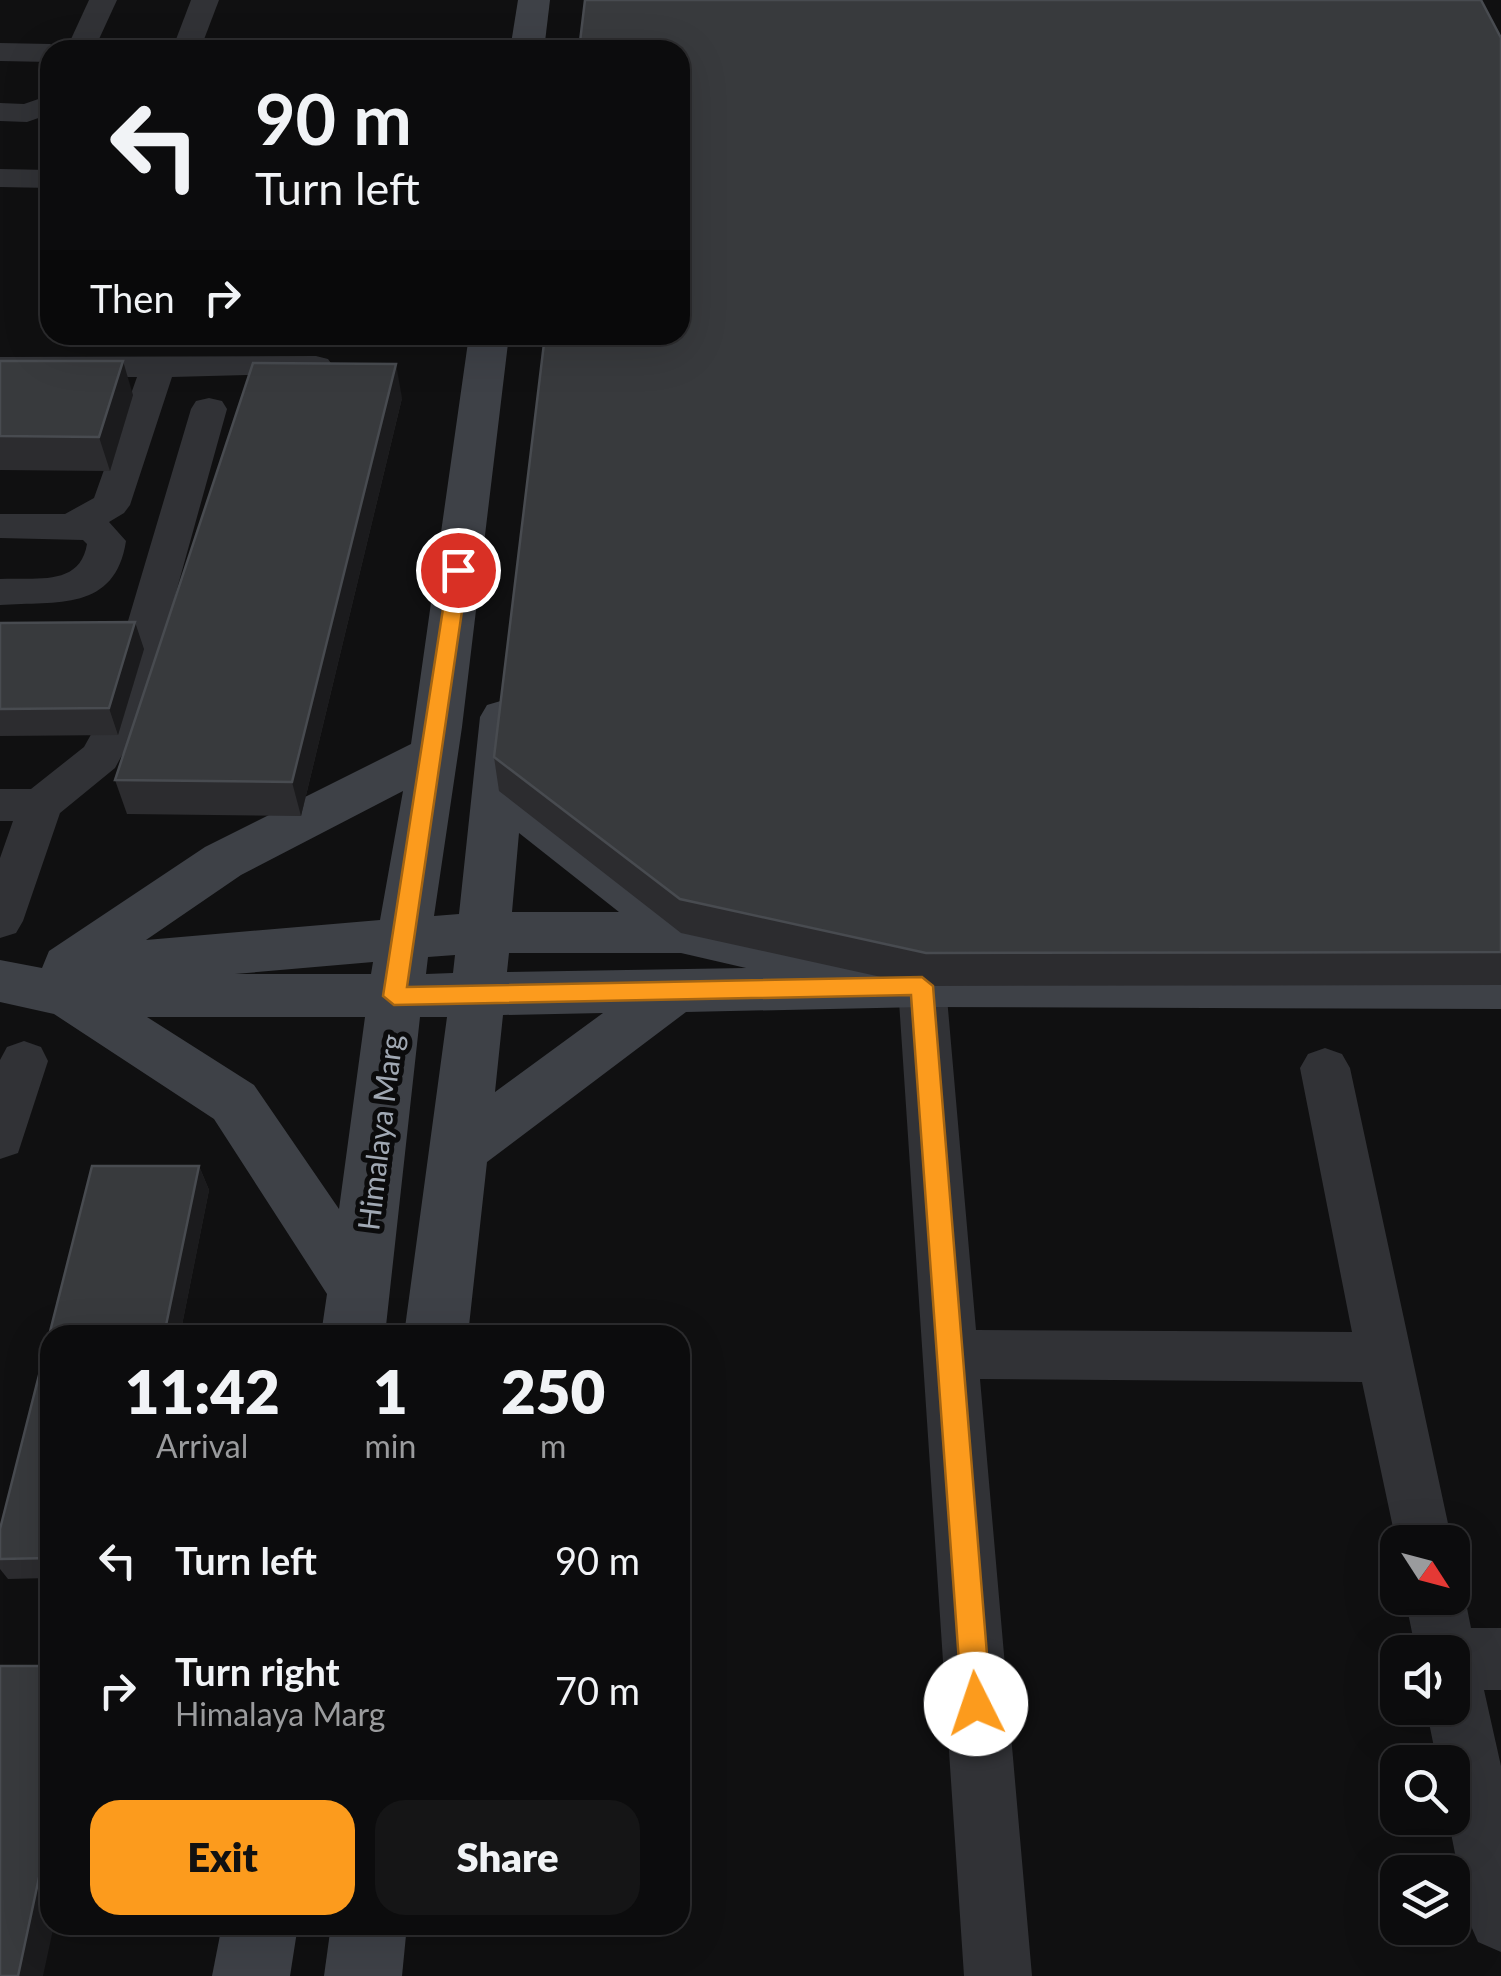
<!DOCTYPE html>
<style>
:root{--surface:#0c0c0d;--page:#151516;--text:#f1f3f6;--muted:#9a9b9d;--line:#2c2c2e;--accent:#fc9b1d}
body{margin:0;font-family:Lato,sans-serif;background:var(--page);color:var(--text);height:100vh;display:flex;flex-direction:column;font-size:38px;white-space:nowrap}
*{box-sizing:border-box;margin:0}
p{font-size:32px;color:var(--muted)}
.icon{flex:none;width:55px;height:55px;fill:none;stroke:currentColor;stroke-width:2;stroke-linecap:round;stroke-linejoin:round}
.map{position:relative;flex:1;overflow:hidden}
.drawer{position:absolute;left:40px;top:1325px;width:650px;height:610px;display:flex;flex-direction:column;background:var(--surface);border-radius:30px;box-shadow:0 10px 40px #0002,0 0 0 2px var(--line)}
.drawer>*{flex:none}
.banner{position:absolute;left:40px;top:40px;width:650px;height:305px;border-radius:30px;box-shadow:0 10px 40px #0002,0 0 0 2px var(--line);background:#0c0c0d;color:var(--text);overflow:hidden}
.needle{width:65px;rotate:126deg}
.controls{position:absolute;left:1380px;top:1525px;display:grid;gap:20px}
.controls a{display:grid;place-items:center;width:90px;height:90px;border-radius:20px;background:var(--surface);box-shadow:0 10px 40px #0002,0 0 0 2px var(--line);font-size:50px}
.pin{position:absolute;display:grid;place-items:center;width:85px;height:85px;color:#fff;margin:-42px;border:5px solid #fff;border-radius:50%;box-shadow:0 2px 10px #0007}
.me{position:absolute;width:110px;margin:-55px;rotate:356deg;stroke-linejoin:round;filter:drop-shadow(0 0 8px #0008)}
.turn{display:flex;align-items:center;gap:35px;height:210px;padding:0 50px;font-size:45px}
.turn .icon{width:130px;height:130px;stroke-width:2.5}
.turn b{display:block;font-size:70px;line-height:85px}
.then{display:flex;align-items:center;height:95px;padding:0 50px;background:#0003;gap:20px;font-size:38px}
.eta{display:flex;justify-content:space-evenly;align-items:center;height:170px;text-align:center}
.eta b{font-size:60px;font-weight:800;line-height:70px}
.primary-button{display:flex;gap:20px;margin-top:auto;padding:20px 50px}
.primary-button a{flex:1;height:115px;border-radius:30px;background:var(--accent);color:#111;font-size:40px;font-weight:800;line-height:115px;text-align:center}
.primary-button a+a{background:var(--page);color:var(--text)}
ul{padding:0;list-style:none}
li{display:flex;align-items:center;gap:30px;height:130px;padding:0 50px}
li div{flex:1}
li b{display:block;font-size:38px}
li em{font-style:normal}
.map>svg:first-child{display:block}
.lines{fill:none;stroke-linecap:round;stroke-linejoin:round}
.street{fill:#313236;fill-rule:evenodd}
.secondary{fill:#3e4147;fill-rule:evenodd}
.wall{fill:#2c2c2f}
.shaded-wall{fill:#1b1b1d}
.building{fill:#383a3d;stroke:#484b50;stroke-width:2.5}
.route{fill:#fc9b1d;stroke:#a46513;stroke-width:2.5}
.labels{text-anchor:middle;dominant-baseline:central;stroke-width:10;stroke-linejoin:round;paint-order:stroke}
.street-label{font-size:30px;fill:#a0a8b3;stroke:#0b0b0c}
</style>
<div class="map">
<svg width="1501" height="1976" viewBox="0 0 1501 1976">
<rect width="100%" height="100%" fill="#101011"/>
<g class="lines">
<g class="street">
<polygon points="89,0 117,0 94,50 66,50"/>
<polygon points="191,0 219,0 200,50 172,50"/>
<polygon points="0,43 50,44 62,50 50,50 50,62 0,61"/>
<polygon points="50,95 50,114 27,122 0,121 0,103 24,104"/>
<polygon points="0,169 50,170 50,188 0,187"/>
<path d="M316,356L328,359L333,366L328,373L172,377L130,505L124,513L109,522L126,541C115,612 57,601 0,605V579C36,577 80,587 87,544L83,540L0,538V514H65L94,498L137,377H0V357Z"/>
<polygon points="209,398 222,401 227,409 140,722 115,768 60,813 23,921 16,933 0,938 0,858 13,821 0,821 0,789 31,789 84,747 98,722 191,409 196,401"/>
<polygon points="922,968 939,973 946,986 976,1330 1352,1332 1300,1068 1308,1054 1325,1048 1342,1054 1350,1068 1452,1542 1398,1542 1398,1551 1362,1382 980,1379 1032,1976 964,1976 898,986 905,973"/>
<polygon points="24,1041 41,1047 48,1061 18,1153 0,1159 0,1060 7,1047"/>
<polygon points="1452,1576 1465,1598 1471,1628 1501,1628 1501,1690 1484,1690 1501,1766 1501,1952 1478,1942 1468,1919 1448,1818 1452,1818 1452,1762 1437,1762 1426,1708 1452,1708 1452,1652 1416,1652 1405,1598 1452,1598"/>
</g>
<g class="secondary">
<polygon points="518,0 550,0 544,50 510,50"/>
<path d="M469,335H509L462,727L434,916L459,914L480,717L487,705L504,700L521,705L528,717L523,783L678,901L685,913L836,946L855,952L863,966L1501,967V1009L922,1007L686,1012L487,1162L468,1335H404L447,1017H420L385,1335H321L327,1294L214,1119L54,1014L0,1002V960L42,968L49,951L205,847L411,744ZM403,791L380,920L146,940L241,875ZM519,833L619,912H512ZM509,953H681L746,968L507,972ZM455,955L453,973L426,974L428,957ZM373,962L371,974H235ZM603,1013L495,1092L503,1015ZM147,1017H365L339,1209L254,1085Z"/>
<polygon points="222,1925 298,1925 290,1976 212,1976"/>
<polygon points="331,1925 407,1925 402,1976 324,1976"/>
</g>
</g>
<g class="wall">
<polygon points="1501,38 1501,985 922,986 681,933 499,791 494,757"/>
<polygon points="0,361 133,395 110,471 0,470"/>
<polygon points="402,398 301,816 127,814 115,780"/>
<polygon points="0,623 144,649 118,735 0,736"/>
<polygon points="92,1166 199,1166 209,1190 180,1335 50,1335 50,1578 8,1579 0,1569 0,1529"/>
</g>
<g class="shaded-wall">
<polygon points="123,361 133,395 110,471 99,437"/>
<polygon points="396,364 402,398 301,816 292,782"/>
<polygon points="135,622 144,649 118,735 109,708"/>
<polygon points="199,1166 209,1190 180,1335 164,1335"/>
<polygon points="50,1826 50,1925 54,1925 43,1976 18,1976"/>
</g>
<g class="building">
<polygon points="585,0 1481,0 1501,38 1501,952 926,953 680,899 494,757 545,335 680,335 680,50 579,50"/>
<polygon points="0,361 123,361 99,437 0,436"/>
<polygon points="253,363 396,364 292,782 115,780"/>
<polygon points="135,622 109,708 0,709 0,623"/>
<polygon points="92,1166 199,1166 164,1335 50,1335 50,1558 0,1559 0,1529"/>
<polygon points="0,1666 50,1666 50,1826 18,1976 0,1976"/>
</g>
<polygon class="route" points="458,565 468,570 407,987 922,977 933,986 991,1704 987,1714 976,1719 966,1714 962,1704 911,995 394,1005 383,996 449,570"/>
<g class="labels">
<g class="street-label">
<text transform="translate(379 1132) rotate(-83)">Himalaya Marg</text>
</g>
</g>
</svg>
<div class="controls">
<a><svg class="needle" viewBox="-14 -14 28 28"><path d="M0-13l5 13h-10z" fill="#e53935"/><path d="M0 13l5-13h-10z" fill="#9a9b9d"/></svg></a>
<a><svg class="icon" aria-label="sound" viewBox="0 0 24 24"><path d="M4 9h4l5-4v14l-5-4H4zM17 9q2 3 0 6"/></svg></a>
<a><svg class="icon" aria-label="search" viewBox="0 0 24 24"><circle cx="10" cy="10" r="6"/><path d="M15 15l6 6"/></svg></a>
<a><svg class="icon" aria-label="layers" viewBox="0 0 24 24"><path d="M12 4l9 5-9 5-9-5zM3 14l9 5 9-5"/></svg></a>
</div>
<div class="pin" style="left:458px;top:570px;background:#d93025"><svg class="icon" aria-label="arrive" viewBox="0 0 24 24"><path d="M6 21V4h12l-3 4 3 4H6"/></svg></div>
<svg class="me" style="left:976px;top:1704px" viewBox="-20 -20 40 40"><circle r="19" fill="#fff"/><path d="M0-13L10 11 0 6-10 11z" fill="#fc9b1d"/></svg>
<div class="banner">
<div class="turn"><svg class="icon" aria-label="left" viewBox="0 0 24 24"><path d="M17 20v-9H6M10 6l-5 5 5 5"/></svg><div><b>90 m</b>Turn left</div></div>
<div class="then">Then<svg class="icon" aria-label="right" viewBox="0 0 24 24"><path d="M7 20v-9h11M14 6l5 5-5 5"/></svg></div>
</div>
<section class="drawer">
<div class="eta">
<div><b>11:42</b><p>Arrival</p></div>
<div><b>1</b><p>min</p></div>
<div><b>250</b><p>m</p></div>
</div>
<ul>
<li><svg class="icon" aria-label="left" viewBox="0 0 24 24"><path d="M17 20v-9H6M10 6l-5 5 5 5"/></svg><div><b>Turn left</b></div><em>90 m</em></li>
<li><svg class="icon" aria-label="right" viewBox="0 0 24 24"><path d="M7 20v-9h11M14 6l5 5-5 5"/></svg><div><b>Turn right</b><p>Himalaya Marg</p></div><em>70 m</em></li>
</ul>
<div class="primary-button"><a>Exit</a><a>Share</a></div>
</section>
</div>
